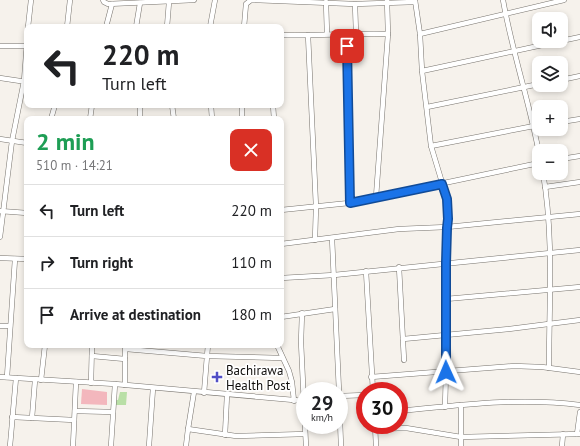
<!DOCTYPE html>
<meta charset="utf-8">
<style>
:root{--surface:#fff;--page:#f2f2f2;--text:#202124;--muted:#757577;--line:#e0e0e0}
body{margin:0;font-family:"PT Sans",sans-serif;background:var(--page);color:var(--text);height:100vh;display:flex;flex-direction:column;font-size:15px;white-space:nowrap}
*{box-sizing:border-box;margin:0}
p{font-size:13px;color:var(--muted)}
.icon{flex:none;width:22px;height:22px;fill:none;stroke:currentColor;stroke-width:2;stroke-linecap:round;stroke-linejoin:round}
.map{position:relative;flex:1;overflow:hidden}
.panel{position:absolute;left:24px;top:116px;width:260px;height:232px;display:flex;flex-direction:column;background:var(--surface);border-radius:8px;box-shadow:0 2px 6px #0003}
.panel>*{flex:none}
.guide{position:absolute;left:24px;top:24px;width:260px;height:84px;border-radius:8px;box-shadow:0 2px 6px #0003;background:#fff;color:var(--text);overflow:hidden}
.buttons{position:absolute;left:532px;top:12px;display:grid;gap:8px}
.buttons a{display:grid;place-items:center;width:36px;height:36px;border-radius:8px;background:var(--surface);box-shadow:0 2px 6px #0003;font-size:20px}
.speed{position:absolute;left:296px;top:382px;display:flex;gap:8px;font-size:20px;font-weight:700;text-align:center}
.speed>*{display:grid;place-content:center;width:52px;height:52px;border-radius:50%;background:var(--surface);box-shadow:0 2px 6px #0003;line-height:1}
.speed small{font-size:10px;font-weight:400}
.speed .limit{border:6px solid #d22;background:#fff;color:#111}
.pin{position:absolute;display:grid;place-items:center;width:34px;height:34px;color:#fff;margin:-17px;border-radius:8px;box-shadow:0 2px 6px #0006}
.me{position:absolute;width:44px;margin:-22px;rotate:359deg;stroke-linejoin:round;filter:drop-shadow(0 0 3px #0008)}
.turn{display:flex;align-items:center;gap:14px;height:84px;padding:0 12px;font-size:18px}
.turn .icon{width:52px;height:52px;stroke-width:2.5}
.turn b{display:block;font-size:28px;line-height:34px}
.round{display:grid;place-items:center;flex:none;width:42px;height:42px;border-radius:8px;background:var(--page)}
.summary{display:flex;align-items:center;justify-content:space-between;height:68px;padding:0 12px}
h1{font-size:24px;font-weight:600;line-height:30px;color:#1e9e55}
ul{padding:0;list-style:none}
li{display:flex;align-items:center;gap:12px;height:52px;padding:0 12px;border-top:1px solid var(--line)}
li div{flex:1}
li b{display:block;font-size:15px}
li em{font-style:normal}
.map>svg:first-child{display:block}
.green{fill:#f3b7bd}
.water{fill:#b9dfa6}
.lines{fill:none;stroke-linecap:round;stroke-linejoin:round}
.street-casing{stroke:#77736d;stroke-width:5.5}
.street{stroke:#fff;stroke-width:4.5}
.route-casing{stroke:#114b97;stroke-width:10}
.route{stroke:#1a73e8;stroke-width:7}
.poi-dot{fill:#524fc6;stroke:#fff;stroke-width:1.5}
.labels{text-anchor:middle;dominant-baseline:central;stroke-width:3.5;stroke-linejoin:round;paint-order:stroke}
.poi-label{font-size:13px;fill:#110f0d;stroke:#fff;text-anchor:start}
</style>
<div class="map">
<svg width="580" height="446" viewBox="0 0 580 446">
<rect width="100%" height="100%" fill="#f6f2ec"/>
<polygon class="green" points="82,389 107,392 107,405 81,404"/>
<polygon class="water" points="120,392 127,392 126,405 116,405 116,400 118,400"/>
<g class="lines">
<defs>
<g id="street">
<polyline points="103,0 104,2 108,4 194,0"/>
<polyline points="415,0 420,34 422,71 431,146 447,199 448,219 447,227 446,263 446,372 445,407"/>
<path d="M503,0C512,51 529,101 539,153"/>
<polyline points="326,2 327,34"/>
<polyline points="355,4 356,33"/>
<polyline points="28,27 31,0"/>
<polyline points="67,27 70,0"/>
<polyline points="106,27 112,4"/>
<polyline points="136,27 140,3"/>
<polyline points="167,27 169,2"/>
<polyline points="210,27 215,0"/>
<polyline points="244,27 246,4 251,0 355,4 415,2"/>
<polyline points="347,33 349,203"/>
<polyline points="420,34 564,0"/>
<path d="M281,35C317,36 352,33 388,34"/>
<polyline points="308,35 316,207 315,240"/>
<polyline points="561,41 580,37"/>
<polyline points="0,46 27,46"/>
<polyline points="422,71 561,41"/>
<polyline points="0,78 27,82"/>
<polyline points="561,80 580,76"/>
<polyline points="140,105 140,119"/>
<polyline points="172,105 174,119"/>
<polyline points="211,105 212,119"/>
<polyline points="242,105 242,119"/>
<polyline points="273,105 274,119"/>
<polyline points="427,107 539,84"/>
<polyline points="51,119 55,105"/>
<polyline points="90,119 92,105"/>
<polyline points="561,122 580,119"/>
<polyline points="0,139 27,143"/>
<polyline points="431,146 539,125"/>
<polyline points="561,159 580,156"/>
<path d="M543,173C554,237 549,303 549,368"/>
<polyline points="545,187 580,182"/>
<polyline points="376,197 388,34 387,0"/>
<polyline points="281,210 349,203 539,163"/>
<polyline points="0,211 27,213"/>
<polyline points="0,237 12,141 24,81 27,42"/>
<polyline points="332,238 339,391"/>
<polyline points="281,244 399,229 447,227 580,214"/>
<polyline points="0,258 27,259"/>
<polyline points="399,267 404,360"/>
<polyline points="366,271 373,391"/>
<polyline points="281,278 334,275 580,250"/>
<polyline points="446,299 580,287"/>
<polyline points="302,313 301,342 306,446"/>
<polyline points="281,317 335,309"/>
<polyline points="0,326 10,326"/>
<polyline points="403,339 509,329 580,320"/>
<polyline points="208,345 207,356 282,358"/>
<polyline points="277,345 289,371 292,382 294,401"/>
<polyline points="126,349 207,356 204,393"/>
<polyline points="92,356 125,359"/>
<polyline points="0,377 115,384 305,401"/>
<polyline points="7,377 15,259"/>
<polyline points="371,377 514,366 542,367 580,372"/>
<polyline points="41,380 45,345"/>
<polyline points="91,383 92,345"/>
<polyline points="125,385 125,345"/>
<polyline points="339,394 341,446"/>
<polyline points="339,396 365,395"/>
<polyline points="75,411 113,412"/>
<path d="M399,411C460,405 519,397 580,405"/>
<polyline points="12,417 74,420"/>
<polyline points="32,418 35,380"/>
<polyline points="375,425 376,446"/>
<polyline points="188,429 236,436 305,434"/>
<polyline points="375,429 406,428 461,437 580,434"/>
<polyline points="577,434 580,412"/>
<polyline points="225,435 227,395"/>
<polyline points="10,446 16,378"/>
<polyline points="73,446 76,382"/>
<polyline points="111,446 115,384"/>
<polyline points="149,446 153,388"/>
<polyline points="186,446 188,429 194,392"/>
<polyline points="461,446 461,405"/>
<polyline points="562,446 563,434"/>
</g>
</defs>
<use href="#street" class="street-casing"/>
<use href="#street" class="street"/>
</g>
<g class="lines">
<defs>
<polyline id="route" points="347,46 350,203 442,184 447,199 448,219 447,228 446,263 446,372"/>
</defs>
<use href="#route" class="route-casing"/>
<use href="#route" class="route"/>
</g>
<path class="poi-dot" d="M215 371h4v4h4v4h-4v4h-4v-4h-4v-4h4z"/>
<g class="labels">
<g class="poi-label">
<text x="226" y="370">Bachirawa<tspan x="226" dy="15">Health Post</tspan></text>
</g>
</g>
</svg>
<div class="buttons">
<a><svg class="icon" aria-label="sound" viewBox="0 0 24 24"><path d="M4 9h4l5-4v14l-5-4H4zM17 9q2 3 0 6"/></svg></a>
<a><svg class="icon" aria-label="layers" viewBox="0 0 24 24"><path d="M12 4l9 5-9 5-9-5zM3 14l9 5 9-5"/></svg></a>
<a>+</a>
<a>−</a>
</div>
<div class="speed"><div>29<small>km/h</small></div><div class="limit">30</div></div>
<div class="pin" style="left:347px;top:46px;background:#d93025"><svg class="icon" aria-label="arrive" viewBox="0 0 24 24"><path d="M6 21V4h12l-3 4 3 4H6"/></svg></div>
<svg class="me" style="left:446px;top:372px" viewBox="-20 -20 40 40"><path d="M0-17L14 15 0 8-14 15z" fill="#1a73e8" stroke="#fff" stroke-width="4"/></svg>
<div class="guide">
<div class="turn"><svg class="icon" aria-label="left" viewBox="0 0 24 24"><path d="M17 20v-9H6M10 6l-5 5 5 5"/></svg><div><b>220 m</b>Turn left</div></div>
</div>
<section class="panel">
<div class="summary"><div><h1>2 min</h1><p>510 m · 14:21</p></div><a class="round" style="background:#d93025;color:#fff"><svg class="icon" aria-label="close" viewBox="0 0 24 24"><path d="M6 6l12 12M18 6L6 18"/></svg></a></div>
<ul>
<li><svg class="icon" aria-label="left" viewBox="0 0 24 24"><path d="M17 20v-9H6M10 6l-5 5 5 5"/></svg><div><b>Turn left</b></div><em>220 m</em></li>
<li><svg class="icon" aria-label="right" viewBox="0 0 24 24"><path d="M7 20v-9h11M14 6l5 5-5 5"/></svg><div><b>Turn right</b></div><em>110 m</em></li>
<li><svg class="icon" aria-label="arrive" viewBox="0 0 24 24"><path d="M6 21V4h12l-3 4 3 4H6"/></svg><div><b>Arrive at destination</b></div><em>180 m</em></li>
</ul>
</section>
</div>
